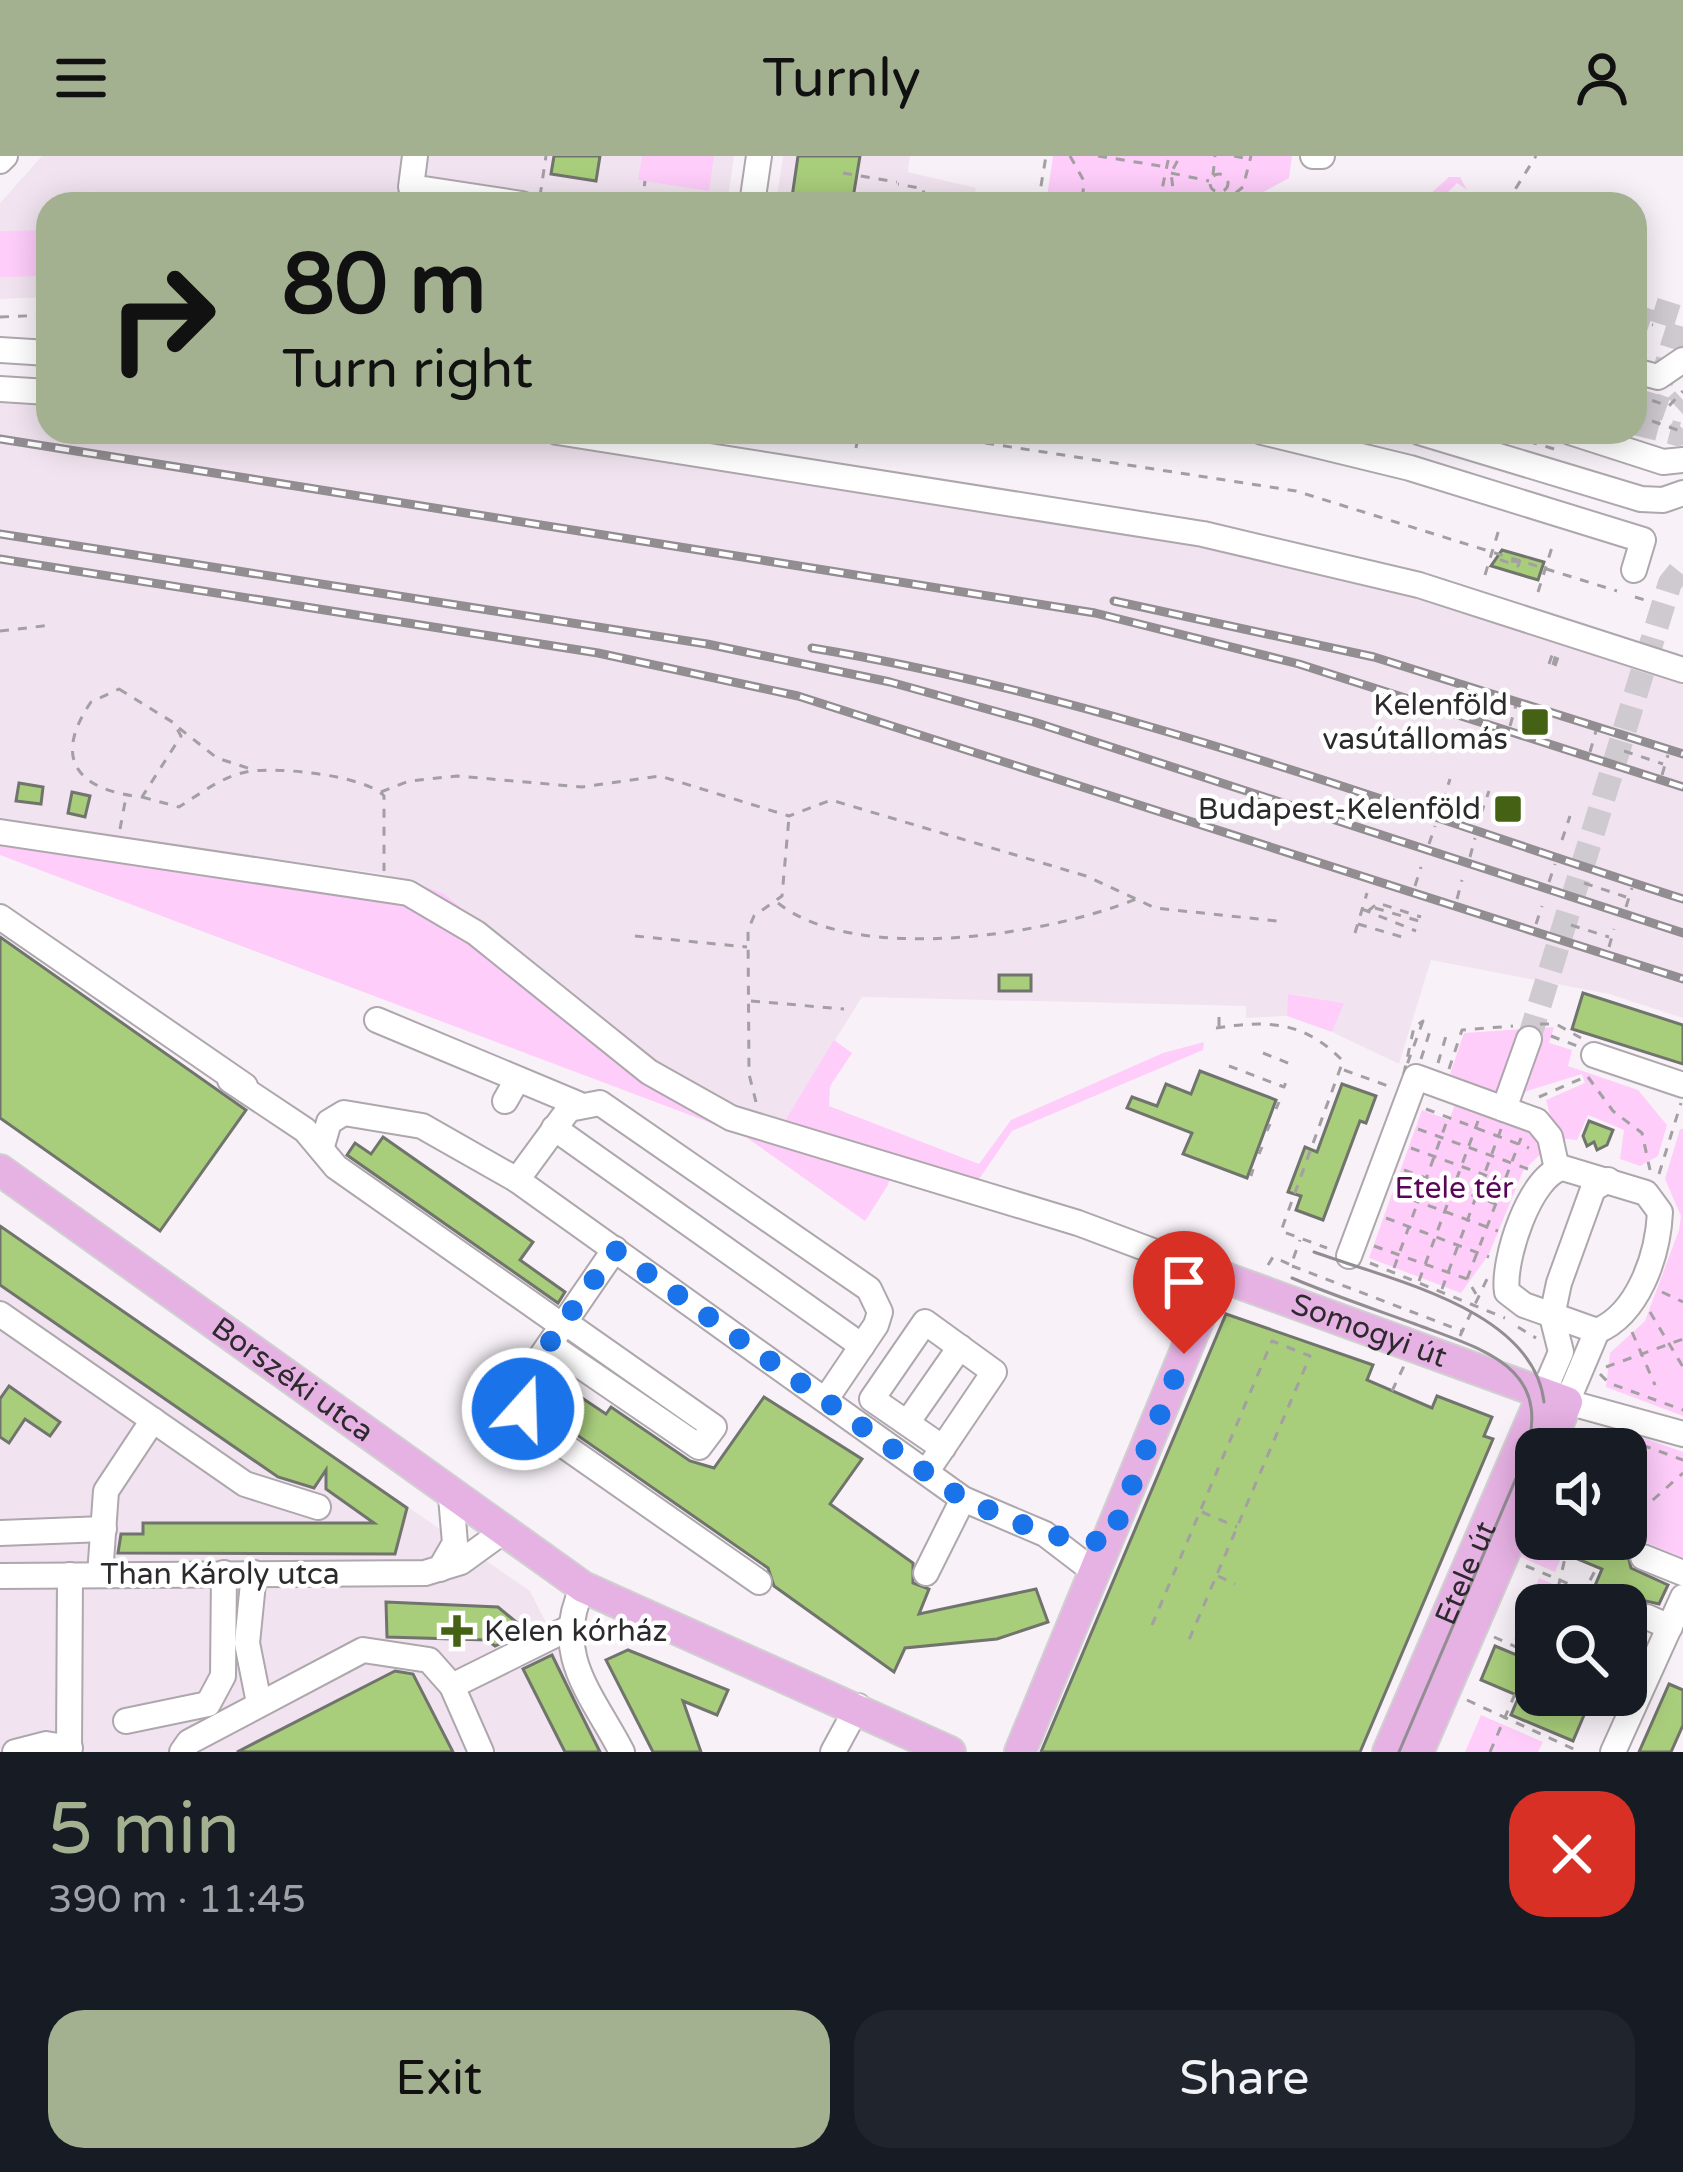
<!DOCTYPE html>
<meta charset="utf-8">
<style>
:root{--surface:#171b24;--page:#20242c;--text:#f1f3f6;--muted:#9ea1a6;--accent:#a3b190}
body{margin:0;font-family:"Varela Round",sans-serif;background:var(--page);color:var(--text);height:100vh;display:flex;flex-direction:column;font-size:45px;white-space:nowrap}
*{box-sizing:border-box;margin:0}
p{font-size:39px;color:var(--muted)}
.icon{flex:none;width:66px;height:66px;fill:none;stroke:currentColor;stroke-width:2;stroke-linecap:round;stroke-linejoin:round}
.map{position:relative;height:1596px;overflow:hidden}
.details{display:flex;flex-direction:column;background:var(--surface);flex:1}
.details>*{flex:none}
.guide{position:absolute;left:36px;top:36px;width:1611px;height:252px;border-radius:36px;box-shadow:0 6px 30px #0003;background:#a3b190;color:#111;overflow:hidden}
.buttons{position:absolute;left:1515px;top:1272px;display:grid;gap:24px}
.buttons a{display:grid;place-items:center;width:132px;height:132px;border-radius:24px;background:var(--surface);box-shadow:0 6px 30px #0003;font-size:60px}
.pin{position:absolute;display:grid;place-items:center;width:102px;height:102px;color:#fff;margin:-123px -51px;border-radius:50% 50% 50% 0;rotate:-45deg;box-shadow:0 0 12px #0007}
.pin .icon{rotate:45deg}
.me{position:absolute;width:132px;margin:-66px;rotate:20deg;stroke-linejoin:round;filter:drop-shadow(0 0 9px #0008)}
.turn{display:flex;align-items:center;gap:42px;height:252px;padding:0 48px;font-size:54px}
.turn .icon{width:156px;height:156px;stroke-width:2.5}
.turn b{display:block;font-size:84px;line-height:102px}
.round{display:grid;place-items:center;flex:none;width:126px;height:126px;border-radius:36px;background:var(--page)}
.headline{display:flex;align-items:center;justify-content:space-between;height:204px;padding:0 48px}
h1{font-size:72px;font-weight:600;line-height:90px;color:var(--accent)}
.action{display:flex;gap:24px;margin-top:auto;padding:24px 48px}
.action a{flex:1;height:138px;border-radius:36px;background:var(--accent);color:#111;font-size:48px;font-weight:600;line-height:138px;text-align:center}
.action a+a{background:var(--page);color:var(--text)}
header{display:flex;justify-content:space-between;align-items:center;height:156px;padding:0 48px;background:var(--accent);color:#111;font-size:54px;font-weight:600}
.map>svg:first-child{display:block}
.built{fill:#f1e4f0}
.green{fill:#fecdfa}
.building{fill:#a8cd7b;stroke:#71746d;stroke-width:3}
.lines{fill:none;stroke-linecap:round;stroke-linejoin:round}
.minor-tunnel{stroke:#cfcacf;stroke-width:24;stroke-dasharray:24 12;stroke-linecap:butt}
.minor-casing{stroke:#aea7ad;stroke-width:28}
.major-casing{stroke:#d1d0d1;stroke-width:34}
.path{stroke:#a39fa3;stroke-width:3;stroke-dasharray:9 9;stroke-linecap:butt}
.minor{stroke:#fff;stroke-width:24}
.major{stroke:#e6b1e3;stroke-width:30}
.tram{stroke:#918d91;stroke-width:3}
.rail-casing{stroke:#918d91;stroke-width:9}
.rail{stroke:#fff;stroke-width:4.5;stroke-dasharray:14;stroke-linecap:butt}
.route{stroke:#1a73e8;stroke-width:21;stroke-dasharray:0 37.8}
.poi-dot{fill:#446114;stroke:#fff;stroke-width:4.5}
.labels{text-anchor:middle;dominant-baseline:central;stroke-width:9;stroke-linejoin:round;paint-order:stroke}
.poi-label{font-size:30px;fill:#2c2a2c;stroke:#fff;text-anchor:end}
.park-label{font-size:30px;fill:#5a0658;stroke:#fff}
.street-label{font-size:30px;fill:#2c2a2c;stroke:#fff}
</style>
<header><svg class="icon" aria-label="menu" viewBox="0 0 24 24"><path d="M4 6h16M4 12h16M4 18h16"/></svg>Turnly<svg class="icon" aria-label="person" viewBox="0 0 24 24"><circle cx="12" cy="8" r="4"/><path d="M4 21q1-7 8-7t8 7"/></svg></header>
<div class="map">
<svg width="1683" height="1596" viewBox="0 0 1683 1596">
<rect width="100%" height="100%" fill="#f8f2f8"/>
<g class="built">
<polygon points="42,0 734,0 727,48 48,48 48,141 0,143 0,47"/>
<polygon points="783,0 910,0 908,16 976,32 973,48 776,48"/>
<polygon points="0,228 48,228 48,276 621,276 1252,378 1322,393 1683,508 1683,862 1609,838 1431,804 1399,908 1332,876 1343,847 1289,838 1287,860 1246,862 1246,850 862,841 783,968 735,952 652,906 445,738 383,718 0,665"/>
<polygon points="0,1070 530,1435 612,1596 0,1596"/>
</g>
<g class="green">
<polygon points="642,0 714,0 709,35 638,24"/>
<polygon points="1053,0 1292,0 1289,22 1241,48 1046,48"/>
<polygon points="1449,21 1460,21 1467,34 1457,27 1444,40 1451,48 1419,48"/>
<polygon points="48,74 48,120 0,121 0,75"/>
<path d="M0,665L415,727L445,738C550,826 652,924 783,968L834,884L852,897L830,930L829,950L979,1008L1011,964L1163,897L1204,886L1203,894L1012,975L977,1026L895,1003L888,1029L865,1065L743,979L0,699Z"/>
<polygon points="1288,838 1344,847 1332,876 1287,860"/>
<polygon points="1554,871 1549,887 1572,894 1568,910 1638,934 1667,969 1658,1000 1640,1010 1620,1003 1624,974 1588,959 1577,984 1556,982 1546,944 1585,927 1582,918 1527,935 1516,945 1450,918 1464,877"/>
<polygon points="1456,946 1534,974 1545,994 1523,1015 1489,1098 1461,1137 1369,1102 1422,954 1449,964"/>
<polygon points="1680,973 1683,973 1683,1260 1606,1231 1610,1197 1645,1165 1679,1074 1681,1060 1665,1023"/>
<polygon points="1596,1275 1633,1278 1683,1296 1683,1402 1626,1378 1626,1293 1560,1293"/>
<polygon points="1536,1348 1536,1383 1569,1383 1555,1416 1514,1398"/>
<polygon points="1539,1422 1600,1448 1536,1449 1536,1493 1514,1484"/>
<polygon points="1481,1559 1543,1586 1538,1596 1465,1596"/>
</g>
<g class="building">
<polygon points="554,0 600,0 596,25 551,18"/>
<polygon points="798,0 860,0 852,48 791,48"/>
<polygon points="1502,394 1544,406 1538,424 1491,410"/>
<polygon points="19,627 43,631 41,648 16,645"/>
<polygon points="72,636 90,640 85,661 68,657"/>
<polygon points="0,781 246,954 160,1075 0,962"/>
<rect x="999" y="819" width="32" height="16"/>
<polygon points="1583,837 1683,869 1683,908 1572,873"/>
<polygon points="1200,915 1276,944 1247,1022 1183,998 1192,977 1127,952 1132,941 1157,950 1166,928 1191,938"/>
<polygon points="1342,928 1376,940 1366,967 1360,965 1323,1064 1296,1054 1301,1040 1288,1036 1305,991 1317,996"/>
<polygon points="1589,965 1613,974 1607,989 1597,994 1594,986 1587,990 1583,980"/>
<polygon points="383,981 533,1086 520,1104 565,1136 558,1147 347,999 355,987 371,998"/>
<polygon points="0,1070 407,1352 395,1398 118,1397 121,1378 143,1378 143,1367 374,1367 326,1333 326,1314 314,1332 278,1321 0,1129"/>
<polygon points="1226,1158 1373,1209 1367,1224 1432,1252 1437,1240 1492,1261 1484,1280 1493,1283 1360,1596 1041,1596"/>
<polygon points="9,1230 60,1266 50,1280 25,1263 9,1287 0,1281 0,1243"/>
<polygon points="573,1236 606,1258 611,1251 690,1305 714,1312 764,1241 862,1303 830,1348 913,1407 913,1427 929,1433 919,1458 1036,1433 1048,1466 997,1483 905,1492 894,1516 774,1430 768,1412 554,1263"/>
<polygon points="1569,1383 1635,1387 1627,1396 1631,1412 1668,1429 1659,1448 1646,1445 1635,1450 1594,1432 1602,1413 1563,1397"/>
<polygon points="386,1446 498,1451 527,1475 495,1490 487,1484 387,1481"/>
<polygon points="1495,1490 1536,1507 1536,1539 1556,1539 1587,1552 1573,1585 1511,1559 1519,1540 1481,1524"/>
<polygon points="628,1494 728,1534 717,1559 683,1545 701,1596 653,1596 606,1504"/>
<polygon points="552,1499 573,1542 600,1596 565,1596 523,1513"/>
<polygon points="395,1515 413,1518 453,1596 237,1596"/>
<polygon points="1669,1528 1683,1534 1683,1569 1671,1596 1639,1596"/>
</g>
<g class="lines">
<g class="minor-tunnel">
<polyline points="1635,173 1643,150 1681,162 1654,249 1671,255 1683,244"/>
<polyline points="1635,267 1678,278 1683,273"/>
<polyline points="1529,883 1670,427 1683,411"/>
</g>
<defs>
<g id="minor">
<polyline points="415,0 411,31 522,48"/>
<polyline points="1313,0 1322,0"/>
<polyline points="0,5 5,0"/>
<polyline points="752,48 759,0"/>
<polyline points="0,194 48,197"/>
<polyline points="1635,215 1658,221 1683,204"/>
<polyline points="0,233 48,236"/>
<polyline points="557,276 1203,378 1419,429 1683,514"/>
<polyline points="1262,276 1410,312 1643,384 1634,414"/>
<polyline points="1419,276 1641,343 1663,344 1683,337"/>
<polyline points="1570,276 1663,306 1683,304"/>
<polyline points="0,676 408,737 476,777 649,916 731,962 1078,1067 1217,1119"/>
<polyline points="0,761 245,930"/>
<polyline points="377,864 578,948"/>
<polyline points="1594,899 1683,929"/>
<polyline points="230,924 305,974 336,1011 564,1171"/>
<polyline points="505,945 517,924"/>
<polyline points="1504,953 1529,883"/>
<polyline points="554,972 862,1190"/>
<polyline points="322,990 329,966 344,957 422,970 517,1024 963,1343 1045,1378 1096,1417"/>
<path d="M1563,1012L1646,1037L1660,1056C1658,1100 1638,1158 1597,1175L1524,1149L1507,1136C1502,1106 1530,1018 1563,1012Z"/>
<polyline points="517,1024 569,953 600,947 869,1133 880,1156 876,1169 826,1243"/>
<path d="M615,1093L527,1221C519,1240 521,1251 533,1268L759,1426"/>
<polyline points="1349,1100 1416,921 1537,965 1550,981 1557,1013"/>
<polyline points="0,1158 245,1328 318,1351"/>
<polyline points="1597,1175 1567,1246 1683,1278"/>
<polyline points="550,1189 699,1291 714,1271 566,1167"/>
<polyline points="1543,1238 1561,1196 1552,1160 1559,1127 1593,1033 1608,1024"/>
<polyline points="907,1267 960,1191"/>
<polyline points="927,1315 994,1216 925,1166 872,1243 943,1292"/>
<polyline points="0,1377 104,1373"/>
<polyline points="1643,1401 1683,1417"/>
<polyline points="440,1413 455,1387 451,1341"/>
<polyline points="254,1417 247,1487 259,1547"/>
<polyline points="926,1417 963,1343"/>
<polyline points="100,1419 106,1335 153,1264"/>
<polyline points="0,1420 425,1417 461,1406 501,1377"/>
<path d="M583,1431C551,1497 591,1537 622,1596"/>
<polyline points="1647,1461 1670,1471"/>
<polyline points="452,1530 567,1473"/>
<polyline points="1604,1539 1633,1551"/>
<polyline points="126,1565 208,1548 223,1520 224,1417"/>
<polyline points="15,1596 46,1588 70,1592"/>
<polyline points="69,1596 70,1419"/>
<polyline points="182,1596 189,1586 363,1494 429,1504 452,1530 481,1596"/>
<polyline points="833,1596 858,1550"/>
<polyline points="1613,1596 1683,1441"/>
</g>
<g id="major">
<path id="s1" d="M0,1014L583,1431L950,1596"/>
<path id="s2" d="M1020,1596L1217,1119L1567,1246L1548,1293"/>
<path id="s3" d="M1388,1596L1543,1238"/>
<polyline points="1418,1596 1536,1323"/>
</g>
</defs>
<use href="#minor" class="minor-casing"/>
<use href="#major" class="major-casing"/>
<g class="path">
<polyline points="1070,0 1084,25 1082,48"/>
<polyline points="1098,0 1167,11"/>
<polyline points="1234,0 1249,3"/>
<polyline points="843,17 897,26"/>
<polyline points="1171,17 1209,25"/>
<circle cx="1219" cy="27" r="9"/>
<polyline points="1213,19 1215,0"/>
<polyline points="540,40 546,0"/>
<polyline points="642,48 645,25"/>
<polyline points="895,48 895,43 922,47 924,33 898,28"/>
<polyline points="1038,48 1046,0"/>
<polyline points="1159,48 1169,0"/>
<polyline points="1175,48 1171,17 1180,0"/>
<polyline points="1222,48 1243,31 1251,0"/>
<polyline points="1506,48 1536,0"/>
<polyline points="0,161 48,159"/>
<polyline points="1635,163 1653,169"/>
<polyline points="1635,239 1669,250 1683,235"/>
<polyline points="1635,259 1683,276"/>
<polyline points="914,276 1296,335 1617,435"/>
<polyline points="1519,276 1517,282 1561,295"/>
<polyline points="856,292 859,276"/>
<polyline points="1520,406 1501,404 1518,410 1520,404"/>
<polyline points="1485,419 1500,370"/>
<polyline points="1538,436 1553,388"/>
<polyline points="1635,441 1651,446"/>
<polyline points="0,475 52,469"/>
<polyline points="1549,508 1554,493"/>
<polyline points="1553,509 1557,494"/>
<polyline points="1555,510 1560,495"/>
<path d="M119,533L174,567L181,580L142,641C77,634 52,603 91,546Z"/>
<polyline points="1472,557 1479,538"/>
<polyline points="1510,570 1516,549"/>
<polyline points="179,572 217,602 254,614"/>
<polyline points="1624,595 1663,608"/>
<polyline points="1590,596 1596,575"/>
<polyline points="1662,619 1668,599"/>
<polyline points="381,636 409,625 457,620 582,631 660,620 789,660 831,644 1086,720 1136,743"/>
<path d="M142,641L179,651C200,638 221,621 246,616C274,610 365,619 384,640V715"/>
<polyline points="1443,646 1450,623"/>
<polyline points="1481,658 1489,635"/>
<polyline points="120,673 126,641"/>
<polyline points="1562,684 1570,660"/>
<polyline points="1429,688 1435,670"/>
<polyline points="1470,701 1475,682"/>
<polyline points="1549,726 1555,708"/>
<polyline points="1584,727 1626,741"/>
<polyline points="1415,730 1421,711"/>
<polyline points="1457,743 1462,724"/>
<path d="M778,747C855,809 1049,779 1136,743L1155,752L1277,765"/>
<polyline points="1626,751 1632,732"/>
<polyline points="1375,752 1419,765"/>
<polyline points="1362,753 1416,775"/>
<polyline points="1368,755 1378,747 1421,761"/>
<polyline points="1358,768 1409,783"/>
<polyline points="1536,768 1542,750"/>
<polyline points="1571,769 1609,781"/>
<polyline points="1355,777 1367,737"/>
<polyline points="635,780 747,791"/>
<polyline points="1609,791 1614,773"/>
<polyline points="751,845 844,853"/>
<polygon points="1423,865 1404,917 1414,871"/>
<polyline points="1540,868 1556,868 1581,882"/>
<polyline points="1219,870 1219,860"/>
<path d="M1216,872C1269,864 1304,865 1343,905L1281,1075L1327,1092"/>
<polyline points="1551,880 1577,890"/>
<polyline points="1263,897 1293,909"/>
<polyline points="1421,903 1430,875"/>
<polyline points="1438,907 1446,880"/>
<polyline points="1229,910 1284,931 1287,924"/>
<polyline points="1449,913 1462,874 1513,870"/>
<polyline points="1344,914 1391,931"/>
<polyline points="1588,921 1613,955 1642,977 1650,1014"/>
<polyline points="1539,941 1585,921"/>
<polyline points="756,946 749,918 748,774 754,760 782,740 789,661"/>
<polyline points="1276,953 1279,946"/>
<polyline points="1426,953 1529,992"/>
<polyline points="1418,973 1528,1013"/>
<polyline points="1267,975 1270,968"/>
<polyline points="1411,992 1515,1030"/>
<polyline points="1259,998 1262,991"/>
<polyline points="1404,1014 1496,1048"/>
<polyline points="1659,1018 1681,947"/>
<polyline points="1251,1020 1253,1013"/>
<polyline points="1394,1037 1498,1075"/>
<polyline points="1386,1062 1489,1101"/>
<polyline points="1374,1090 1467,1123 1476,1138"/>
<polyline points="1370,1107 1505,1162"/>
<polyline points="1268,1109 1273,1101 1291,1109 1300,1084"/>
<polyline points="1292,1110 1462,1175"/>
<polyline points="1394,1112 1448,962"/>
<polyline points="1467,1123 1521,982"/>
<polyline points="1419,1125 1478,965"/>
<polyline points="1442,1133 1501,973"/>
<polyline points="1662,1136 1683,1146"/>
<polyline points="1650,1156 1683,1211"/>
<polyline points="1518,1171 1536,1182"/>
<polyline points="1632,1176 1655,1229"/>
<polyline points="1460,1180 1487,1123"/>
<polyline points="1606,1211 1683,1183"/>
<polyline points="1600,1218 1609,1227 1683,1254"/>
<polyline points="1392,1235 1404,1210"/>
<polyline points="1642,1289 1683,1304"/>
<polyline points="1587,1291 1588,1293"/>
<polyline points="1202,1356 1237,1371"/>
<polyline points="1626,1365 1637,1384"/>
<polyline points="1626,1368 1683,1317"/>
<polyline points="1526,1410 1619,1449"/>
<polyline points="1218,1420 1235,1428"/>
<polyline points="1554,1449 1566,1398"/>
<polyline points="1565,1449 1585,1434 1597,1411"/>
<polyline points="1152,1469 1272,1185 1310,1200 1189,1484"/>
<polyline points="1494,1481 1536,1500"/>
<polyline points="1530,1505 1536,1491"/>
<polyline points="1467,1544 1580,1596"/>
<polyline points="1490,1596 1515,1538"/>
</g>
<use href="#minor" class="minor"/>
<use href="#major" class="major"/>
<g class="tram">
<path d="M1314,1096C1390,1124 1533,1153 1544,1246"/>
<path d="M1292,1122C1332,1139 1374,1153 1415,1168C1487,1195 1557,1212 1523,1306L1399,1596"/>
</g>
<defs>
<g id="rail">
<polyline points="0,283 1095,457 1299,508 1683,631"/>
<polyline points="0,378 707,488 890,526 1034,566 1683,777"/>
<polyline points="0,403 598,497 798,540 1683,823"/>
<polyline points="1114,445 1374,501 1683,598"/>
<path d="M812,492C1110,541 1396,651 1683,743"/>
</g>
</defs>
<use href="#rail" class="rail-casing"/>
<use href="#rail" class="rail"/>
</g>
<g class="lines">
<polyline class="route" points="523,1253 526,1220 615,1094 963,1343 1045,1378 1109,1387 1184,1198"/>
</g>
<g class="poi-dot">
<rect x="1520" y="551" width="30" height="30" rx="6"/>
<rect x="1493" y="638" width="30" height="30" rx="6"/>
<path d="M451 1457h12v12h12v12h-12v12h-12v-12h-12v-12h12z"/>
</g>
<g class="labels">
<g class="poi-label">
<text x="1508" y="549">Kelenföld<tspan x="1508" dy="34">vasútállomás</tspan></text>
<text x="1481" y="653">Budapest-Kelenföld</text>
<text x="484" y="1475" text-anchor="start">Kelen kórház</text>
</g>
<g class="park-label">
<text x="1454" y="1032">Etele tér</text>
</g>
<g class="street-label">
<text stroke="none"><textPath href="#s2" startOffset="678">Somogyi út</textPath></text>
<text stroke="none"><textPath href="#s1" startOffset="360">Borszéki utca</textPath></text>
<text stroke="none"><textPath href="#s3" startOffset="195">Etele út</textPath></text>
<text x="220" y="1418">Than Károly utca</text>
</g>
</g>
</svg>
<div class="buttons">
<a><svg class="icon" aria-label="sound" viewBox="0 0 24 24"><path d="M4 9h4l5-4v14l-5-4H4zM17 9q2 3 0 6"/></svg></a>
<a><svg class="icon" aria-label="search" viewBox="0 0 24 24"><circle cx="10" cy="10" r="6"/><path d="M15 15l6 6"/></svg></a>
</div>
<div class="pin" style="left:1184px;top:1198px;background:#d93025"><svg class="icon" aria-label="arrive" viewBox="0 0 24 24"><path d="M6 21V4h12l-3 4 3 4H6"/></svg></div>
<svg class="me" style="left:523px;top:1253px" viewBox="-20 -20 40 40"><circle r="17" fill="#1a73e8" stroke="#fff" stroke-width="3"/><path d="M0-11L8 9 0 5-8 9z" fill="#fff"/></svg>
<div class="guide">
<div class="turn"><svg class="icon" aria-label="right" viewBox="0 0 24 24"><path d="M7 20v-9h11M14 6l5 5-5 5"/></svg><div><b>80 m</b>Turn right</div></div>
</div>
</div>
<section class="details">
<div class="headline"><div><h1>5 min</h1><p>390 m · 11:45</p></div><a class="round" style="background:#d93025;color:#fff"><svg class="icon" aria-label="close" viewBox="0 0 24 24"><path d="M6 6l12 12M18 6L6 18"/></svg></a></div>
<div class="action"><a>Exit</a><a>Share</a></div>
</section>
